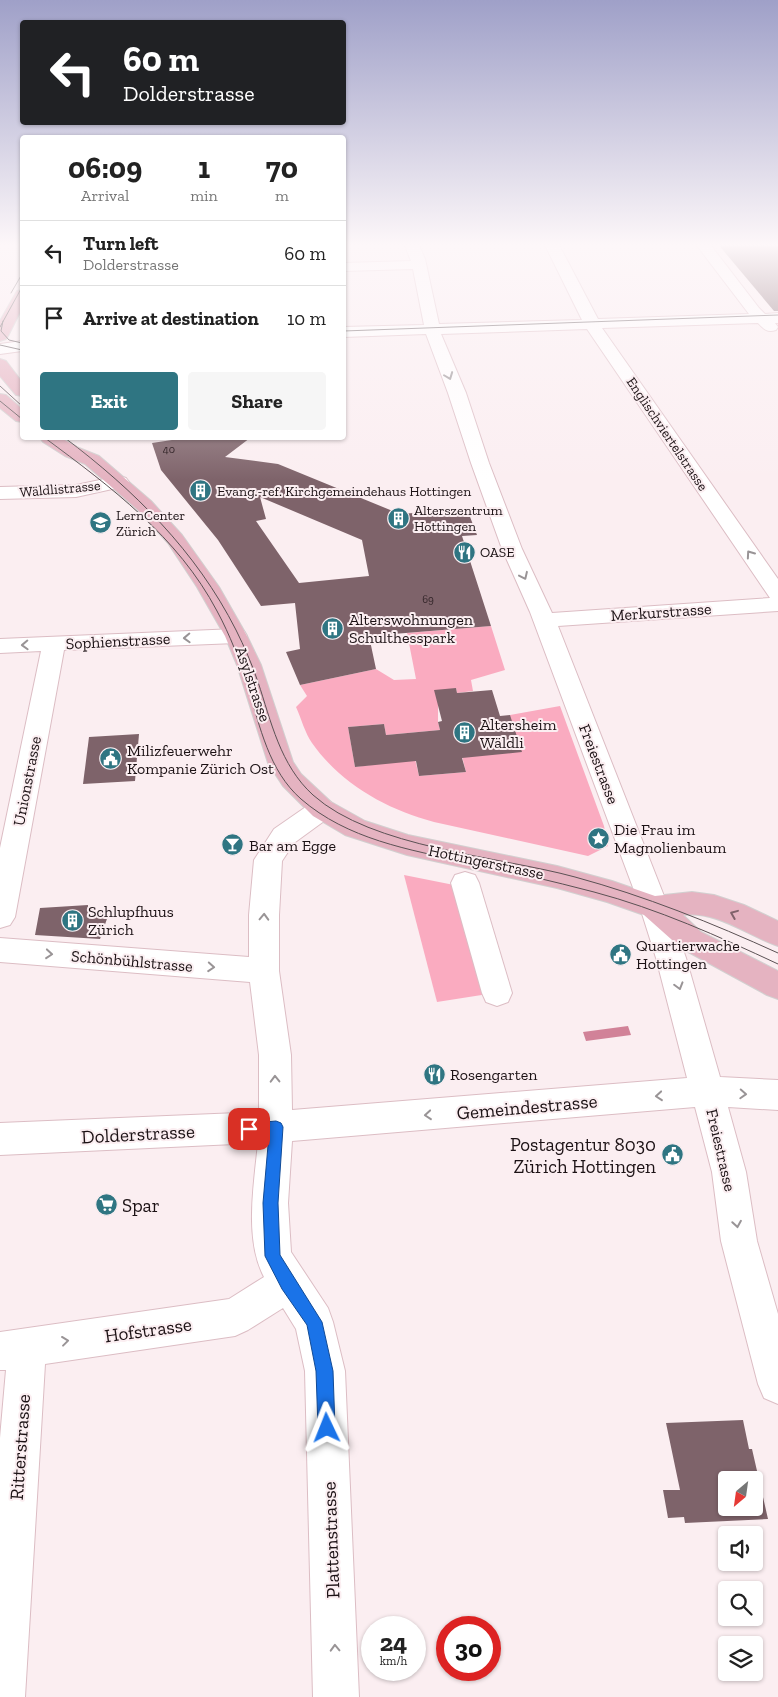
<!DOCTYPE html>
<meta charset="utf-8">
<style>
:root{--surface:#fff;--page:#f6f6f6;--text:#222;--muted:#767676;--line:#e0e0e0;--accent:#2f7582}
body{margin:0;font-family:"Zilla Slab",serif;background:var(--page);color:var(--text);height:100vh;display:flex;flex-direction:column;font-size:19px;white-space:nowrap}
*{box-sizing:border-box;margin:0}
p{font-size:16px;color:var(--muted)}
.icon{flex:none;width:28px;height:28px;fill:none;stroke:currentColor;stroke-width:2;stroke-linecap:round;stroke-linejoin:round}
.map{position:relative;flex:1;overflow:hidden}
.drawer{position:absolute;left:20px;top:135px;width:326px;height:305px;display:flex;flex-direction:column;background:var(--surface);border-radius:5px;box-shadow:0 1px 4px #0004}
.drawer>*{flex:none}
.guide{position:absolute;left:20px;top:20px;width:326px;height:105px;border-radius:5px;box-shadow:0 1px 4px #0004;background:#202124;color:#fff;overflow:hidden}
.needle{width:32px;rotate:209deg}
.buttons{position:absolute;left:718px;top:1471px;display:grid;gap:10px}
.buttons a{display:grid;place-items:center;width:45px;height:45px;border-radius:5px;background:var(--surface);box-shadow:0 1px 4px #0004;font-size:25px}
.speed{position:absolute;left:361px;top:1616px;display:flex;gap:10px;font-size:25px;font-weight:700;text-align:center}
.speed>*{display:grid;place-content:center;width:65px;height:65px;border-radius:50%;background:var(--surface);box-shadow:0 1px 4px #0004;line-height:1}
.speed small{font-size:12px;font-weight:400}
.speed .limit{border:8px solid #d22;background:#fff;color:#111}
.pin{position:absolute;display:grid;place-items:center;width:42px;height:42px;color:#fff;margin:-21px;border-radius:10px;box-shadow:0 2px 8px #0006}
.me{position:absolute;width:55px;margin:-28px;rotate:358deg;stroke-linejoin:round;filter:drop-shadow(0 0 4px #0008)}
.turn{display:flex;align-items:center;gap:18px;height:105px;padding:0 20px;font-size:22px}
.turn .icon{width:65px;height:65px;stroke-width:2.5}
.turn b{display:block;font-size:35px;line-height:42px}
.eta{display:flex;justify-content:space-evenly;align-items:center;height:85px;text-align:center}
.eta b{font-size:30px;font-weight:700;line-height:35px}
.cta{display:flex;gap:10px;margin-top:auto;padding:10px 20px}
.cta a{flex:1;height:58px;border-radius:5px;background:var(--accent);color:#fff;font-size:20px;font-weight:700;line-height:58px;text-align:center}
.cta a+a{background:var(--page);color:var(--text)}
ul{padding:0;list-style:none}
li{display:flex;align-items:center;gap:15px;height:65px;padding:0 20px;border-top:1px solid var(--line)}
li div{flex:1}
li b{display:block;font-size:19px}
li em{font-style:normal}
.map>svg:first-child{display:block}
.green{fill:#faabc0}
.water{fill:#d18298}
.building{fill:#7e636a;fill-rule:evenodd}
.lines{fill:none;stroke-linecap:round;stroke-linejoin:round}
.minor-casing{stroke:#dcbdc4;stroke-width:2}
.major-casing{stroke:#d2d0d0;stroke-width:2}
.minor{fill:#fff;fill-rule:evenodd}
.major{fill:#e5b3c1;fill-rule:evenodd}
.tram{stroke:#5b5154;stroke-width:1}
.oneway{stroke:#999496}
.oneway2{stroke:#80626b}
.route{fill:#1a73e8;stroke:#114b97}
.labels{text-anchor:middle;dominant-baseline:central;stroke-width:4;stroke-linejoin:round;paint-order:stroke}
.far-number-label{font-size:11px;fill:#34262a}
.far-street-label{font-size:14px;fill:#1c1215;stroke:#fbeef1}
.far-poi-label{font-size:14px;fill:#1c1215;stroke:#fbeef1;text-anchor:start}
.street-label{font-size:16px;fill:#1c1215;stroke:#fbeef1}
.poi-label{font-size:16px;fill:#1c1215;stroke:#fbeef1;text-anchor:start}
.near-street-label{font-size:19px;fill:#1c1215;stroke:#fbeef1}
.near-poi-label{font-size:19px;fill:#1c1215;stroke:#fbeef1;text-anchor:end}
</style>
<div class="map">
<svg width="778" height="1697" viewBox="0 0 778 1697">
<rect width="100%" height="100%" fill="#fbeef1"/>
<g class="green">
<path d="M491,626L505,670L471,680L473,691L457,693L456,688L438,706V722L440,730L386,735L384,724L348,727L355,767L415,759L419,776L466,772L462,756L510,715L560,706L604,826L608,846L588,856L434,822C386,809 341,784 312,743C305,733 301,718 296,707L307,696L300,685L376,669L394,680L416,679L407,633Z"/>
<polygon points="404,875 459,886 488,994 437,1002"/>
</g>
<polygon class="water" points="628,1026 631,1035 586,1041 583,1032"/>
<g class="building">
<polygon points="717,243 778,243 778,311 774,311"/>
<path d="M185,438H250L225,457L278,464L400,514L467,509L477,535L462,536L491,626L369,636L376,669L300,685L286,652L300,649L295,603L261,606L218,540L161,470L152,443ZM260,497L362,540L369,576L299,583L256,521L266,519Z"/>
<polygon points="456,688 457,693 492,690 500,716 510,715 522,752 462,758 466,772 419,776 416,761 355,767 348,727 384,724 386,735 440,730 438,722 442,721 434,690"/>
<polygon points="139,734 135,781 83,784 89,737"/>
<polygon points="88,905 88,910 110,910 100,939 35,935 40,908"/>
<path d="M743,1420L749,1449H752L768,1519L685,1523L684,1517L668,1518L663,1490H680L666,1423ZM726,1480H754V1508H726Z"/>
</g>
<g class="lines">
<defs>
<g id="minor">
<path d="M404,243H418L425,259L439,324L582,320L544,243H558L598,319L749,314L695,243H709L759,308L765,314L778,313V323H775L778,327L776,330C767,333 764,329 758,323L602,328L778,579V611L558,626L666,901L686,958L720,1077L778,1080V1110L728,1107L746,1172L757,1241L778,1314V1404L764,1398L758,1384L721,1241L712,1172L695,1107L292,1141L288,1203L291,1252L328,1308L333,1322L345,1371L359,1697H313L305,1371L296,1329L283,1308L248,1330L235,1336L45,1364L25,1697H0V1438L6,1370H0V1332L229,1299L264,1277C244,1239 254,1184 258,1143L0,1155V1123L259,1112V1055L250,982L0,962V938L249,957V915L254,860L274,829L313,802L322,799L331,802L335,809L331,816L294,843L282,861L279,915V971L291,1055L292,1110L687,1078L656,958L638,901L530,612L502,549L471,463L448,393L426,334L344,337V327L424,325L413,269L344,271V263L411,261ZM587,329L770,598L552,613L522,549L489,463L466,393L441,334Z"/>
<polygon points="22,341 22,351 0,354 0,344"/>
<polygon points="119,476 126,478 129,482 126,486 76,497 0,499 0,487 76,485"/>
<polygon points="236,629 244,631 247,636 244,641 236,643 64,650 15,917 10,925 0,928 0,848 41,651 0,653 0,639"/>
<polygon points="465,872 475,875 479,883 512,993 508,1002 497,1006 486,1002 482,993 451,883 455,875"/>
</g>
<g id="major">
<polygon points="22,290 22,308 8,336 6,339 0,341 0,321 17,291"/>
<polygon points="0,359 6,361 22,382 22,396 16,395 0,376"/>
<polygon points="0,394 6,395 22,409 22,422 16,421 0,408"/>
<path d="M40,438H61L79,448L99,456L151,501L182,535L219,587L247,636L261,665L293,762L301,774L331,802L365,821L408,835L557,866L612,881L655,896L692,892L714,895L744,905L778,921V946C746,935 718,911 683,915L701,932L778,971V999L767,995L681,948L644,915L607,902L557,888L407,855L345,835L313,816L283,786L268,763L237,665L225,636L197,587L168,543L137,509L85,464L65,456L43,442Z"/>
</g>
</defs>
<use href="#minor" class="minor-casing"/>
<use href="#major" class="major-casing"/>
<use href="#minor" class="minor"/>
<use href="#major" class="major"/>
<g class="tram">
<polyline points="11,293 22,274"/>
<polyline points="3,321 1,331 9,340 22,343"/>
<polyline points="0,327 22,287"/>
<polyline points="344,331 778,315"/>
<polyline points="0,345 22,350"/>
<polyline points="0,386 22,406"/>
<polyline points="0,401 22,419"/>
<path d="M45,438C111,487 178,537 217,611C230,635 240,661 248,687C260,727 269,771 301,799C347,839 409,850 467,862C509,871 552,881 594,892C658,909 718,936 778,964"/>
<path d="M65,438C134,490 196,551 236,630C244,646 252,664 258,682C271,721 280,765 313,795C372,848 498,856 575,877C645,896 712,923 778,953"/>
</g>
</g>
<defs><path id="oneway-chevron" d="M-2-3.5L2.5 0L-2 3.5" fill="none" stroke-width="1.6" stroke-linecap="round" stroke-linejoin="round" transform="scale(1.25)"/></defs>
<g class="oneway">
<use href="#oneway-chevron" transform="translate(449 376) rotate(69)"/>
<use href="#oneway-chevron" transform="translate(750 554) rotate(-125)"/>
<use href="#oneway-chevron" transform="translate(524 576) rotate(65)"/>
<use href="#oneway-chevron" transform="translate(187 638) rotate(178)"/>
<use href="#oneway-chevron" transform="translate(25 645) rotate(178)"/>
<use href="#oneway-chevron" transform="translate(264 917) rotate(-88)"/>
<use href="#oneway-chevron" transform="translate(49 954) rotate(5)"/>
<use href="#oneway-chevron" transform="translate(211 967) rotate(4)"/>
<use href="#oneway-chevron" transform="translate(679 986) rotate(74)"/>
<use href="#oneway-chevron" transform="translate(275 1079) rotate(-91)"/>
<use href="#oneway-chevron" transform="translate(743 1094) rotate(3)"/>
<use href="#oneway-chevron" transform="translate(659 1096) rotate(175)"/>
<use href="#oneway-chevron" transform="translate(428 1115) rotate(175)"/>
<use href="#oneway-chevron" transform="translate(737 1224) rotate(81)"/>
<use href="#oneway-chevron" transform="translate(65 1341) rotate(-7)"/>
<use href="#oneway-chevron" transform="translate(335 1648) rotate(-92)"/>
</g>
<use class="oneway2" href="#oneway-chevron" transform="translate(734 914) rotate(-158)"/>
<linearGradient id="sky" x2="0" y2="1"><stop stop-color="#9fa0c8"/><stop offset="0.51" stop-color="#fdf7f9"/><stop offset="1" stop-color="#fdf7f9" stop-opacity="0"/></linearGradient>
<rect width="778" height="480" fill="url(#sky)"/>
<polygon class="route" points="276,1121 281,1123 283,1127 278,1203 280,1255 322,1322 333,1371 335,1428 333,1434 327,1437 321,1434 318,1428 316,1371 307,1325 282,1289 265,1256 263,1203 269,1134 249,1135 244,1133 242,1129 244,1124"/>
<defs>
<symbol id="building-disc" viewBox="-11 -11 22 22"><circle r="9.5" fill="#2f7582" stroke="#fbeef1"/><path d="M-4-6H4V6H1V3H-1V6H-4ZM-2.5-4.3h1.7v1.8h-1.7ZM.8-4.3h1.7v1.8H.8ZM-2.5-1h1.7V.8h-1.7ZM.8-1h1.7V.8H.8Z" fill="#fff"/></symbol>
<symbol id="school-disc" viewBox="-11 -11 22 22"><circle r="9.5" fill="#2f7582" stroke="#fbeef1"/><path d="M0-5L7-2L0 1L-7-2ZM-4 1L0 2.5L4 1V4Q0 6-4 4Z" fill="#fff"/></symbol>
<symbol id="restaurant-disc" viewBox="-11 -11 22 22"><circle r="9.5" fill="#2f7582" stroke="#fbeef1"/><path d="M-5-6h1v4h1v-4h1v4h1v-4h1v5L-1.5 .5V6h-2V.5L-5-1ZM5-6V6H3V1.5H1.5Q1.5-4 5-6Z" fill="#fff"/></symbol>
<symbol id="civic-disc" viewBox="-11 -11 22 22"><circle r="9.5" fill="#2f7582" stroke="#fbeef1"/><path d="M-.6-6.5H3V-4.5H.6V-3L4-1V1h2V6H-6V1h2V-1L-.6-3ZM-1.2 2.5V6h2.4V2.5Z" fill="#fff"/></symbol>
<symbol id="sight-disc" viewBox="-11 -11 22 22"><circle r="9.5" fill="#2f7582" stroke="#fbeef1"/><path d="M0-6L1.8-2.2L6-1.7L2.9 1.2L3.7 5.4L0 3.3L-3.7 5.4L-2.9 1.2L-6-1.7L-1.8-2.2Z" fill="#fff"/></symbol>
<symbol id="bar-disc" viewBox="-11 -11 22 22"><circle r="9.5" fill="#2f7582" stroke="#fbeef1"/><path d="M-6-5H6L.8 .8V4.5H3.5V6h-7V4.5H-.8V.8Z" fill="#fff"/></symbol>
<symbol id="supermarket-disc" viewBox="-11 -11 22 22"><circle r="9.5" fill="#2f7582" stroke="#fbeef1"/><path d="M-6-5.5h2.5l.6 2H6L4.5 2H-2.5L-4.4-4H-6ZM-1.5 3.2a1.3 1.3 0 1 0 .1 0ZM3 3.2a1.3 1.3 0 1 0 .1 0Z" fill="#fff"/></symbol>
</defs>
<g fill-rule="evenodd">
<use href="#building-disc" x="188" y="478" width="25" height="25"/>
<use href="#building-disc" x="386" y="506" width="25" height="25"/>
<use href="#school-disc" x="88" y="510" width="25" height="25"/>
<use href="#restaurant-disc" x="452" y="540" width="25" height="25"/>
<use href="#building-disc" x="320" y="616" width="25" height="25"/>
<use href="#building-disc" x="452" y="720" width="25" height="25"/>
<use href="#civic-disc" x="98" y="746" width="25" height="25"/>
<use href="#sight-disc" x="586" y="826" width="25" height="25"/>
<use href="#bar-disc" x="220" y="832" width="25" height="25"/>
<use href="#building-disc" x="60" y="908" width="25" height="25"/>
<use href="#civic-disc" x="608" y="942" width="25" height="25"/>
<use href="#restaurant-disc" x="422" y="1062" width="25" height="25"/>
<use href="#civic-disc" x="660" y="1142" width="25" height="25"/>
<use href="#supermarket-disc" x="94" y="1192" width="25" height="25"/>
</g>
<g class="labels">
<g class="far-number-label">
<text x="169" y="449">40</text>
<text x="428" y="599">69</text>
</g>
<g class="far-street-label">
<text transform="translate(667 434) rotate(56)">Englischviertelstrasse</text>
<text transform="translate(60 489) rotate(-5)">Wäldlistrasse</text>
</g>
<g class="far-poi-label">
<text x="217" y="491">Evang.-ref. Kirchgemeindehaus Hottingen</text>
<text x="414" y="510">Alterszentrum<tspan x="414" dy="16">Hottingen</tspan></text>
<text x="116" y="515">LernCenter<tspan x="116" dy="16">Zürich</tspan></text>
<text x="480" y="552">OASE</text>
</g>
<g class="street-label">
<text transform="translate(661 612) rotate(-4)">Merkurstrasse</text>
<text transform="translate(118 641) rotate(-3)">Sophienstrasse</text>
<text transform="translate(253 684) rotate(71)">Asylstrasse</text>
<text transform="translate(599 764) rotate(69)">Freiestrasse</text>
<text transform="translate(27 781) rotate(-79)">Unionstrasse</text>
<text transform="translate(486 862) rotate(12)">Hottingerstrasse</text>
<text transform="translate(132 961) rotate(5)">Schönbühlstrasse</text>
<text transform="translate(721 1150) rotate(77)">Freiestrasse</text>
</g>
<g class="poi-label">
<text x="349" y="619">Alterswohnungen<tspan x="349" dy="18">Schulthesspark</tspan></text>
<text x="480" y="724">Altersheim<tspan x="480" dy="18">Wäldli</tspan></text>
<text x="127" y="750">Milizfeuerwehr<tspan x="127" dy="18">Kompanie Zürich Ost</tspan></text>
<text x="614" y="829">Die Frau im<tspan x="614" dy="18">Magnolienbaum</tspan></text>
<text x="249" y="845">Bar am Egge</text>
<text x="88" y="911">Schlupfhuus<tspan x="88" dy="18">Zürich</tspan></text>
<text x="636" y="945">Quartierwache<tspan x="636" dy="18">Hottingen</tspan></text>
<text x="450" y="1074">Rosengarten</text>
</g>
<g class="near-street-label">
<text transform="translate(527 1107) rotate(-5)">Gemeindestrasse</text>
<text transform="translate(138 1134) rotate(-3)">Dolderstrasse</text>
<text transform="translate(148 1330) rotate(-8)">Hofstrasse</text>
<text transform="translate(20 1447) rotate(-86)">Ritterstrasse</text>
<text transform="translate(331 1540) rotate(-92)">Plattenstrasse</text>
</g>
<g class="near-poi-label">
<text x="656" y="1144">Postagentur 8030<tspan x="656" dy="22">Zürich Hottingen</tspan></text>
<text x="122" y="1205" text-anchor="start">Spar</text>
</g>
</g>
</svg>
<div class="buttons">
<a><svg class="needle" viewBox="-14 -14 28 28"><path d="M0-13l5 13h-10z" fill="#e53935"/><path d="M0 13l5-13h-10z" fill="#767676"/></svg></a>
<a><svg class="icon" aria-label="sound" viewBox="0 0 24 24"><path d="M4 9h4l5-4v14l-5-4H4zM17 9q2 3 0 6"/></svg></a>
<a><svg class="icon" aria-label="search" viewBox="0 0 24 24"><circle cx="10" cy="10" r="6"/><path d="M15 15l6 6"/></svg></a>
<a><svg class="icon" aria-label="layers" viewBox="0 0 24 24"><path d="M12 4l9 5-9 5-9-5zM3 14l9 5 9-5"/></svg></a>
</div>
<div class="speed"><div>24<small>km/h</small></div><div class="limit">30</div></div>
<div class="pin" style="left:249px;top:1129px;background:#d93025"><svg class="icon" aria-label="arrive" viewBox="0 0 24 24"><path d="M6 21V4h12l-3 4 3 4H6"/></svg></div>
<svg class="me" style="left:327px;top:1428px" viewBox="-20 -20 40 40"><path d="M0-17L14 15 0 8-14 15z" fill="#1a73e8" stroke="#fff" stroke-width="4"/></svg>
<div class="guide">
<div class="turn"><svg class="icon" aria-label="left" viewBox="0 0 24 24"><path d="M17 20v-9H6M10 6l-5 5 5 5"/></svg><div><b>60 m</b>Dolderstrasse</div></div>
</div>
<section class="drawer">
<div class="eta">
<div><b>06:09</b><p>Arrival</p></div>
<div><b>1</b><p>min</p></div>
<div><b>70</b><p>m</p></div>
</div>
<ul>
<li><svg class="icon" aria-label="left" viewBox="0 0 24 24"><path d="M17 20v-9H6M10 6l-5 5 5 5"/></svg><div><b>Turn left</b><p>Dolderstrasse</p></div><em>60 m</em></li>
<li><svg class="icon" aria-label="arrive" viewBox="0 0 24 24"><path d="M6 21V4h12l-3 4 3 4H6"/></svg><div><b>Arrive at destination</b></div><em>10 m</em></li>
</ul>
<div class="cta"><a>Exit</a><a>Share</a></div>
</section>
</div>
